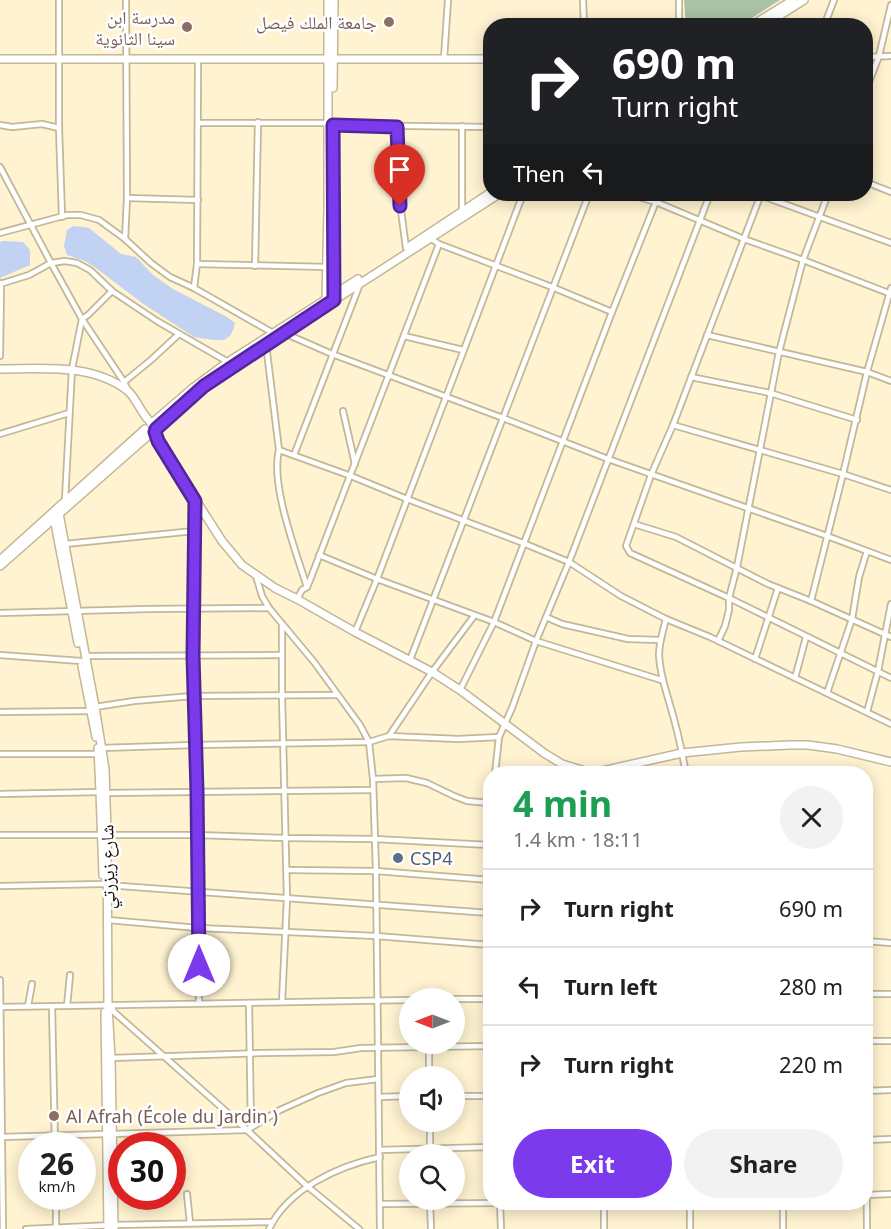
<!DOCTYPE html>
<meta charset="utf-8">
<style>
:root{--surface:#fff;--page:#f2f2f2;--text:#202124;--muted:#757577;--line:#e0e0e0;--accent:#7c3aed}
body{margin:0;font-family:"Noto Sans","Noto Naskh Arabic",sans-serif;background:var(--page);color:var(--text);height:100vh;display:flex;flex-direction:column;font-size:22px;white-space:nowrap}
*{box-sizing:border-box;margin:0}
p{font-size:20px;color:var(--muted)}
.icon{flex:none;width:33px;height:33px;fill:none;stroke:currentColor;stroke-width:2;stroke-linecap:round;stroke-linejoin:round}
.map{position:relative;flex:1;overflow:hidden}
.drawer{position:absolute;left:483px;top:766px;width:390px;height:444px;display:flex;flex-direction:column;background:var(--surface);border-radius:24px;box-shadow:0 3px 15px #0003}
.drawer>*{flex:none}
.top-card{position:absolute;left:483px;top:18px;width:390px;height:183px;border-radius:24px;box-shadow:0 3px 15px #0003;background:#202124;color:#fff;overflow:hidden}
.needle{width:39px;rotate:270deg}
.fabs{position:absolute;left:399px;top:988px;display:grid;gap:12px}
.fabs a{display:grid;place-items:center;width:66px;height:66px;border-radius:50%;background:var(--surface);box-shadow:0 3px 15px #0003;font-size:30px}
.speed{position:absolute;left:18px;top:1132px;display:flex;gap:12px;font-size:30px;font-weight:700;text-align:center}
.speed>*{display:grid;place-content:center;width:78px;height:78px;border-radius:50%;background:var(--surface);box-shadow:0 3px 15px #0003;line-height:1}
.speed small{font-size:15px;font-weight:400}
.speed .limit{border:9px solid #d22;background:#fff;color:#111}
.pin{position:absolute;display:grid;place-items:center;width:51px;height:51px;color:#fff;margin:-62px -26px;border-radius:50% 50% 50% 0;rotate:-45deg;box-shadow:0 0 6px #0007}
.pin .icon{rotate:45deg}
.me{position:absolute;width:66px;margin:-33px;rotate:0deg;stroke-linejoin:round;filter:drop-shadow(0 0 4px #0008)}
.turn{display:flex;align-items:center;gap:21px;height:126px;padding:0 30px;font-size:27px}
.turn .icon{width:78px;height:78px;stroke-width:2.5}
.turn b{display:block;font-size:42px;line-height:51px}
.then{display:flex;align-items:center;height:57px;padding:0 30px;background:#0003;gap:12px;font-size:22px}
.round{display:grid;place-items:center;flex:none;width:63px;height:63px;border-radius:32px;background:var(--page)}
.overview{display:flex;align-items:center;justify-content:space-between;height:102px;padding:0 30px}
h1{font-size:36px;font-weight:700;line-height:45px;color:#1e9e55}
.cta{display:flex;gap:12px;margin-top:auto;padding:12px 30px}
.cta a{flex:1;height:69px;border-radius:36px;background:var(--accent);color:#fff;font-size:24px;font-weight:700;line-height:69px;text-align:center}
.cta a+a{background:var(--page);color:var(--text)}
ul{padding:0;list-style:none}
li{display:flex;align-items:center;gap:18px;height:78px;padding:0 30px;border-top:2px solid var(--line)}
li div{flex:1}
li b{display:block;font-size:22px}
li em{font-style:normal}
.map>svg:first-child{display:block}
.forest{fill:#aac2a5}
.water{fill:#c1d2f2}
.lines{fill:none;stroke-linecap:round;stroke-linejoin:round}
.street-casing{stroke:#c2b796;stroke-width:8}
.secondary-casing{stroke:#c2b796;stroke-width:10}
.street{stroke:#fff;stroke-width:4.5}
.secondary{stroke:#fff;stroke-width:7}
.route-casing{stroke:#51269a;stroke-width:15}
.route{stroke:#7c3aed;stroke-width:10}
.education-dot{fill:#8d6e63;stroke:#fff;stroke-width:2}
.service-dot{fill:#5c6f8a;stroke:#fff;stroke-width:2}
.labels{text-anchor:middle;dominant-baseline:central;stroke-width:5;stroke-linejoin:round;paint-order:stroke}
.education-label{font-size:18px;fill:#785e54;stroke:#fff;text-anchor:end}
.service-label{font-size:18px;fill:#4e5e75;stroke:#fff;text-anchor:start}
.street-label{font-size:18px;fill:#110d03;stroke:#fff}
</style>
<div class="map">
<svg width="891" height="1229" viewBox="0 0 891 1229">
<rect width="100%" height="100%" fill="#fff3d1"/>
<polygon class="forest" points="684,0 780,0 741,25 686,26"/>
<g class="water">
<polygon points="73,226 83,227 89,228 121,254 136,257 153,275 173,289 227,317 235,323 233,330 230,336 224,340 214,340 194,337 142,303 96,268 85,261 67,255 64,246 67,230"/>
<polygon points="3,241 23,242 30,250 30,265 0,278 0,242"/>
</g>
<g class="lines">
<defs>
<g id="street">
<polyline points="59,0 59,128 62,217"/>
<polyline points="583,0 584,26"/>
<polyline points="679,26 679,0"/>
<polyline points="824,26 834,0"/>
<polyline points="866,57 891,56"/>
<polyline points="444,59 448,0"/>
<polyline points="866,90 879,56 891,5"/>
<polyline points="198,123 328,123"/>
<polyline points="0,125 12,127 42,124 59,128"/>
<polyline points="333,125 490,127"/>
<polyline points="397,127 400,203 406,248"/>
<polyline points="0,167 51,263 82,319 124,382 128,390"/>
<polyline points="866,182 891,192"/>
<polyline points="628,194 656,202 744,239 803,260 891,294"/>
<polyline points="757,194 891,243"/>
<polyline points="761,194 673,425 651,475 626,546 630,553 729,598 891,678"/>
<polyline points="127,198 198,200"/>
<polyline points="462,212 462,126"/>
<polyline points="0,233 67,215 81,215 99,220 125,239 151,263 170,277 194,288 273,333"/>
<polyline points="430,238 439,244 552,287 612,312"/>
<polyline points="125,239 127,198 126,0"/>
<polyline points="197,264 327,267"/>
<polyline points="255,266 258,122"/>
<polyline points="0,284 29,275 51,263 65,261 77,263 90,270 112,291 157,321 228,362"/>
<polyline points="194,288 197,264 198,59"/>
<polyline points="284,333 332,354 503,418 608,459 827,536 891,560"/>
<polyline points="707,335 867,372 891,381"/>
<polyline points="404,336 463,350"/>
<path d="M266,344L279,450C270,484 296,552 307,587"/>
<polyline points="0,356 1,283"/>
<polyline points="691,377 770,393 857,420"/>
<polyline points="124,382 151,360 179,334"/>
<polyline points="343,411 355,464"/>
<polyline points="673,425 843,474 891,490"/>
<polyline points="0,434 69,413"/>
<polyline points="279,450 351,476 407,499 523,543 569,562 621,596 666,619 710,637 891,724"/>
<polyline points="294,455 360,284"/>
<polyline points="65,500 72,369 82,319 88,315 112,291"/>
<polyline points="195,501 193,656 197,793 199,1003"/>
<polyline points="634,524 676,537 768,584 811,601 891,637"/>
<polyline points="65,544 194,531"/>
<polyline points="319,555 377,579 494,622 536,641 661,680"/>
<polyline points="256,576 262,596 269,608 314,662 360,725 369,742 373,779 376,871 380,1229"/>
<polyline points="297,599 302,590 307,587 310,580 439,244"/>
<polyline points="811,601 843,474 867,372 891,288"/>
<polyline points="0,613 149,609 269,608"/>
<polyline points="546,617 562,624 628,639 660,640"/>
<path d="M666,619C663,631 659,643 659,655C660,675 665,687 670,705C677,728 682,751 686,774"/>
<polyline points="355,632 377,579 523,194"/>
<polyline points="718,641 725,626 729,610 729,598 737,567 779,352 803,260 828,194"/>
<polyline points="0,655 81,661"/>
<polyline points="85,656 282,655"/>
<polyline points="755,659 778,588"/>
<polyline points="410,660 589,194"/>
<polyline points="795,678 806,637"/>
<polyline points="460,690 494,622 612,312 659,194"/>
<polyline points="827,693 852,619 859,577 867,551"/>
<polyline points="95,707 134,701 193,696 337,695"/>
<polyline points="0,712 91,711"/>
<polyline points="867,712 878,671 891,604"/>
<polyline points="389,736 432,672 474,616"/>
<polyline points="102,748 194,745 369,742 389,736 458,739 499,737"/>
<polyline points="0,754 98,754"/>
<polyline points="495,774 499,737 512,708 536,641 569,562 710,194"/>
<polyline points="373,779 406,778 427,783 454,796 467,801 490,803"/>
<polyline points="106,793 373,790"/>
<polyline points="0,794 100,792"/>
<polyline points="0,835 197,835 286,838 374,839 490,845"/>
<polyline points="287,870 376,871 490,880"/>
<polyline points="107,885 490,913"/>
<polyline points="0,886 103,884"/>
<polyline points="108,920 198,928 376,936 490,945"/>
<polyline points="866,941 891,943"/>
<polyline points="0,980 3,1229"/>
<polyline points="866,994 891,994"/>
<polyline points="454,999 490,999"/>
<polyline points="282,1002 287,899 282,696 282,624"/>
<polyline points="249,1003 251,1127"/>
<polyline points="111,1005 114,1012 247,1130 307,1186 359,1229"/>
<polyline points="28,1006 32,984"/>
<polyline points="52,1006 55,1146"/>
<polyline points="67,1006 70,975"/>
<polyline points="0,1007 410,1000"/>
<polyline points="866,1041 891,1041"/>
<polyline points="429,1047 429,1077"/>
<polyline points="111,1058 262,1053 334,1052 361,1048 490,1046"/>
<polyline points="866,1091 891,1090"/>
<polyline points="454,1096 490,1096"/>
<polyline points="379,1097 410,1096"/>
<polyline points="866,1117 867,1229"/>
<polyline points="430,1122 430,1155"/>
<polyline points="112,1134 247,1130 280,1110 318,1093 346,1083 378,1079"/>
<polyline points="1,1137 106,1134"/>
<polyline points="866,1140 891,1139"/>
<polyline points="379,1150 490,1147"/>
<polyline points="187,1194 190,1223"/>
<polyline points="866,1195 891,1194"/>
<polyline points="56,1197 56,1229"/>
<polyline points="430,1202 431,1229"/>
<polyline points="500,1203 501,1229"/>
<polyline points="604,1203 604,1229"/>
<polyline points="690,1203 690,1229"/>
<polyline points="381,1204 502,1203"/>
<polyline points="26,1229 114,1225 272,1222"/>
<path d="M269,1229C288,1189 338,1166 380,1157"/>
<polyline points="783,1229 783,1203"/>
</g>
<g id="secondary">
<polyline points="751,26 793,0"/>
<polyline points="763,26 804,0"/>
<polyline points="0,59 490,59"/>
<polyline points="333,88 334,0"/>
<polyline points="333,168 334,298"/>
<polyline points="410,246 490,193"/>
<polyline points="326,300 328,209 328,0"/>
<path d="M0,369C43,369 92,363 128,391C138,400 142,417 153,424"/>
<polyline points="151,424 194,387 228,362 358,279"/>
<polyline points="156,428 204,386 229,368 499,194"/>
<polyline points="151,434 158,441 222,541 242,565 275,588 297,599 355,632 432,672 460,690 544,753 562,764 588,772 602,771 682,753 741,747 790,745 808,745 837,749 891,762"/>
<polyline points="58,508 95,707 105,769 107,835 108,1006 111,1058 114,1229"/>
<polyline points="53,513 78,643"/>
<polyline points="0,560 145,429"/>
<polyline points="0,566 150,434"/>
<polyline points="82,666 96,737"/>
<polyline points="98,748 100,792 103,875"/>
<polyline points="105,1012 108,1229"/>
</g>
</defs>
<use href="#street" class="street-casing"/>
<use href="#secondary" class="secondary-casing"/>
<use href="#street" class="street"/>
<use href="#secondary" class="secondary"/>
</g>
<g class="lines">
<defs>
<polyline id="route" points="199,965 197,792 193,656 195,501 158,441 155,432 156,429 204,386 334,300 333,125 397,127 400,206"/>
</defs>
<use href="#route" class="route-casing"/>
<use href="#route" class="route"/>
</g>
<g class="education-dot">
<circle cx="389" cy="22" r="6"/>
<circle cx="187" cy="27" r="6"/>
<circle cx="54" cy="1116" r="6"/>
</g>
<circle class="service-dot" cx="398" cy="858" r="6"/>
<g class="labels">
<g class="education-label">
<text x="175" y="17">مدرسة ابن<tspan x="175" dy="21">سينا الثانوية</tspan></text>
<text x="377" y="22">جامعة الملك فيصل</text>
<text x="66" y="1116" text-anchor="start">Al Afrah (École du Jardin )</text>
</g>
<g class="service-label">
<text x="410" y="858">CSP4</text>
</g>
<g class="street-label">
<text transform="translate(107 867) rotate(-91)">شارع زيزرتي</text>
</g>
</g>
</svg>
<div class="fabs">
<a><svg class="needle" viewBox="-14 -14 28 28"><path d="M0-13l5 13h-10z" fill="#e53935"/><path d="M0 13l5-13h-10z" fill="#757577"/></svg></a>
<a><svg class="icon" aria-label="sound" viewBox="0 0 24 24"><path d="M4 9h4l5-4v14l-5-4H4zM17 9q2 3 0 6"/></svg></a>
<a><svg class="icon" aria-label="search" viewBox="0 0 24 24"><circle cx="10" cy="10" r="6"/><path d="M15 15l6 6"/></svg></a>
</div>
<div class="speed"><div>26<small>km/h</small></div><div class="limit">30</div></div>
<div class="pin" style="left:400px;top:206px;background:#d93025"><svg class="icon" aria-label="arrive" viewBox="0 0 24 24"><path d="M6 21V4h12l-3 4 3 4H6"/></svg></div>
<svg class="me" style="left:199px;top:965px" viewBox="-20 -20 40 40"><circle r="19" fill="#fff"/><path d="M0-13L10 11 0 6-10 11z" fill="#7c3aed"/></svg>
<div class="top-card">
<div class="turn"><svg class="icon" aria-label="right" viewBox="0 0 24 24"><path d="M7 20v-9h11M14 6l5 5-5 5"/></svg><div><b>690 m</b>Turn right</div></div>
<div class="then">Then<svg class="icon" aria-label="left" viewBox="0 0 24 24"><path d="M17 20v-9H6M10 6l-5 5 5 5"/></svg></div>
</div>
<section class="drawer">
<div class="overview"><div><h1>4 min</h1><p>1.4 km · 18:11</p></div><a class="round"><svg class="icon" aria-label="close" viewBox="0 0 24 24"><path d="M6 6l12 12M18 6L6 18"/></svg></a></div>
<ul>
<li><svg class="icon" aria-label="right" viewBox="0 0 24 24"><path d="M7 20v-9h11M14 6l5 5-5 5"/></svg><div><b>Turn right</b></div><em>690 m</em></li>
<li><svg class="icon" aria-label="left" viewBox="0 0 24 24"><path d="M17 20v-9H6M10 6l-5 5 5 5"/></svg><div><b>Turn left</b></div><em>280 m</em></li>
<li><svg class="icon" aria-label="right" viewBox="0 0 24 24"><path d="M7 20v-9h11M14 6l5 5-5 5"/></svg><div><b>Turn right</b></div><em>220 m</em></li>
</ul>
<div class="cta"><a>Exit</a><a>Share</a></div>
</section>
</div>
